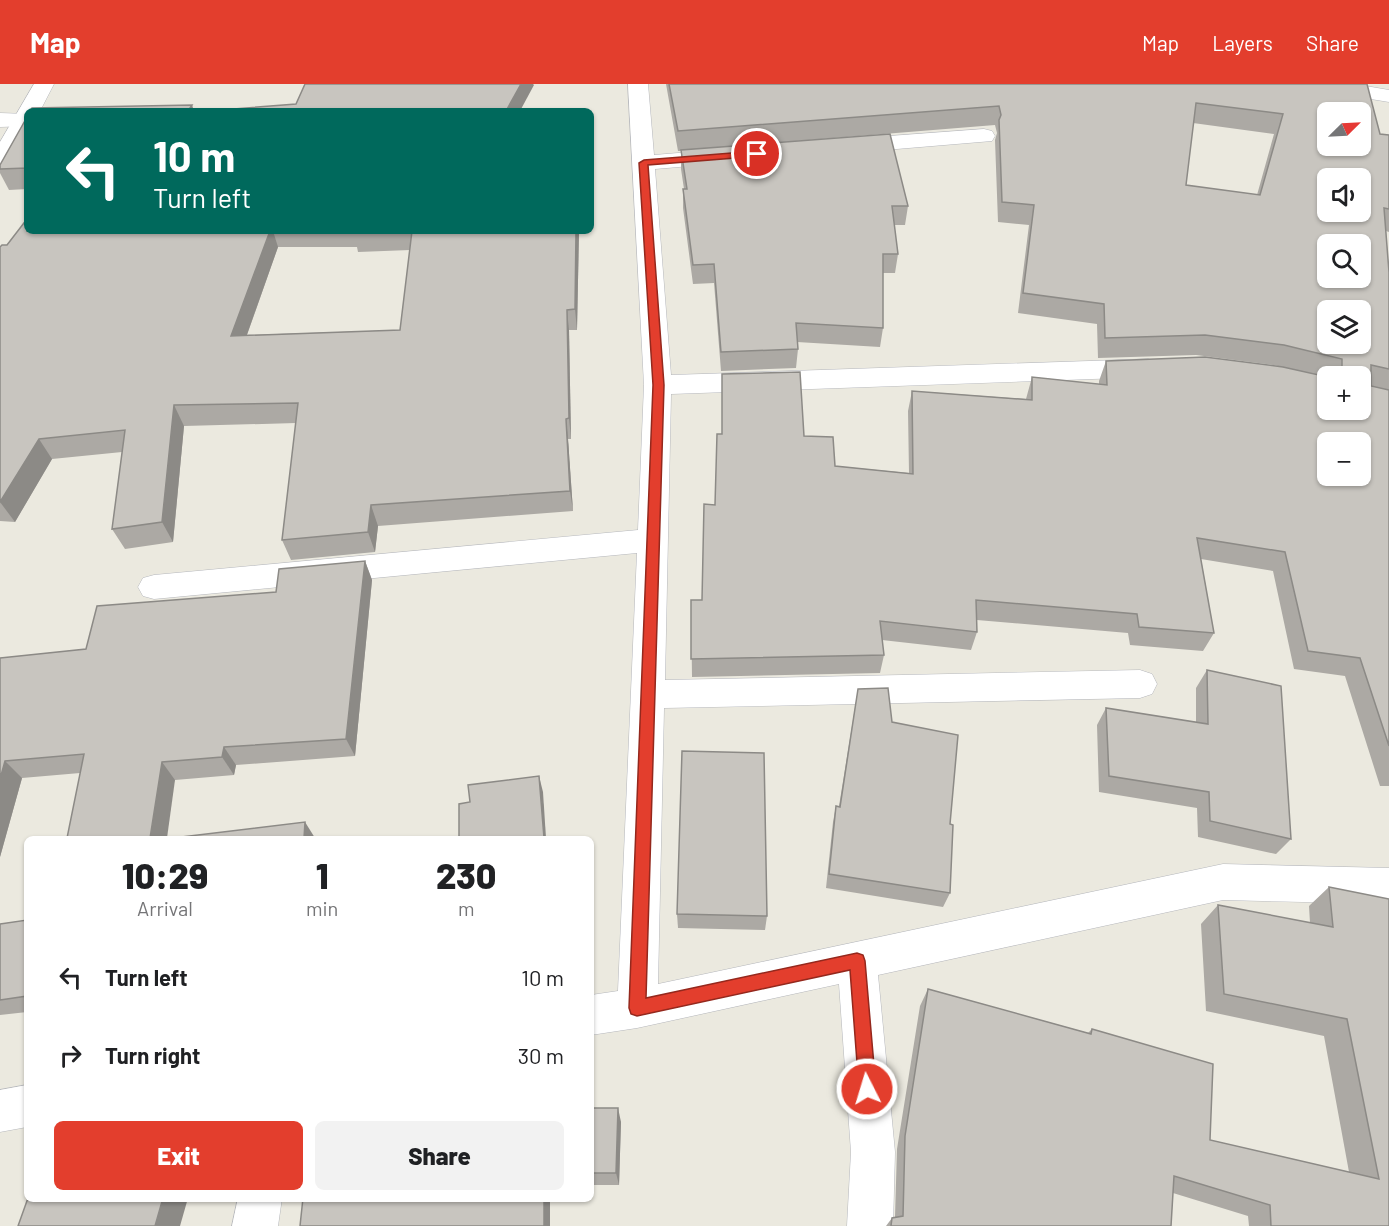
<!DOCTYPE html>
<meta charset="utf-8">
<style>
:root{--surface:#fff;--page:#f2f2f2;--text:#202124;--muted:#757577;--accent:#e33e2d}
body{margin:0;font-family:Barlow,sans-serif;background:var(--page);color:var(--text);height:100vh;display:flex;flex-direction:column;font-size:22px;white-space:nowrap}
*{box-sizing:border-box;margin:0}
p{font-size:20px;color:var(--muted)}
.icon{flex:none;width:33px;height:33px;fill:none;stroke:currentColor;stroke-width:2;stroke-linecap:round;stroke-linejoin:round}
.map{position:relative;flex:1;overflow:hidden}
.sheet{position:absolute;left:24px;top:752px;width:570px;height:366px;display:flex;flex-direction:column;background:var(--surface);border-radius:9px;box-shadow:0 2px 4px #0004}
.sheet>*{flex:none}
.banner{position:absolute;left:24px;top:24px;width:570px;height:126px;border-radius:9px;box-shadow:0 2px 4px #0004;background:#00695c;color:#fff;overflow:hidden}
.needle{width:39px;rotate:66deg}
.fabs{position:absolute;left:1317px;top:18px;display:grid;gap:12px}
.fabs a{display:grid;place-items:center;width:54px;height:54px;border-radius:9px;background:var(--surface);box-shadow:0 2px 4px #0004;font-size:30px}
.pin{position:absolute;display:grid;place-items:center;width:51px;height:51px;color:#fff;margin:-26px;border:3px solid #fff;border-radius:50%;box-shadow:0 2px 6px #0007}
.me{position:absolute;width:66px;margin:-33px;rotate:355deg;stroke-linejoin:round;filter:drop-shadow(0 0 4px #0008)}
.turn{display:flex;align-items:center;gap:21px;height:126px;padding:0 30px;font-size:27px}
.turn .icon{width:78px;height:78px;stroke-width:2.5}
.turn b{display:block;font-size:42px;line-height:51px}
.eta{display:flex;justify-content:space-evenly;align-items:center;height:102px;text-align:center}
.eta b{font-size:36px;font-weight:800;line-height:42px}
.primary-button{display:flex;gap:12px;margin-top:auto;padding:12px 30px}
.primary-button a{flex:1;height:69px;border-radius:9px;background:var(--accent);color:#fff;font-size:24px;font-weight:800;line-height:69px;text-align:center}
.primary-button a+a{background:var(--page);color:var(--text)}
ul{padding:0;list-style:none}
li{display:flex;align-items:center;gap:18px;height:78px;padding:0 30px}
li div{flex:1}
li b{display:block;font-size:22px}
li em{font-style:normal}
header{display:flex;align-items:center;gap:36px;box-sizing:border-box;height:84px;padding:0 30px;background:var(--accent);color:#fff}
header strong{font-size:28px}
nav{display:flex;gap:33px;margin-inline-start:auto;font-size:21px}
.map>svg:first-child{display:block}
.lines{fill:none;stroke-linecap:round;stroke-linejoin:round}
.minor-casing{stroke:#b5b7bc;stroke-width:1}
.tertiary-casing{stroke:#b5b7bc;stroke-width:1}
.minor{fill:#fff;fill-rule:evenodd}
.tertiary{fill:#fff;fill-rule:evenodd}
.wall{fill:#aca9a4;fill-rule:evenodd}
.shaded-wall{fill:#8c8a86}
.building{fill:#c8c5bf;stroke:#8c8a86;stroke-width:1.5;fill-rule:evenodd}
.route{fill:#e33e2d;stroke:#94281d;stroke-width:1.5}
</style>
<header>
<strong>Map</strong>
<nav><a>Map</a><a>Layers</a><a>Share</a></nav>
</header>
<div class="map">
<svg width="1389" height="1142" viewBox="0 0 1389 1142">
<rect width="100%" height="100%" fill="#ebe9df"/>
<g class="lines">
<defs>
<g id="minor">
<polygon points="628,0 648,0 654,71 726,65 734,67 737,72 734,77 726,79 655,85 671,291 1148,275 1158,278 1161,284 1158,290 1148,293 671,310 665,596 1140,586 1152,590 1157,600 1152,610 1140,614 664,624 658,900 1223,780 1389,784 1389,820 1223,816 878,891 895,1068 893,1142 847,1142 851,1068 839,900 637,944 591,951 591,911 618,907 637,469 154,515 143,512 138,503 143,494 154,491 638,446 644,301"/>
<polygon points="1306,0 1354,0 1389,6 1389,18 1316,6 1309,4"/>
<polygon points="0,29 27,30 27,42 0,43"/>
<polygon points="984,45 992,47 995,52 992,57 849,69 841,67 838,62 841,57 849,55"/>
<polygon points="27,1001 27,1043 0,1048 0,1006"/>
<polygon points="238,1114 282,1114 278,1142 232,1142"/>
</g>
<polygon id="tertiary" points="34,0 54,0 40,27 27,27 27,49 8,82 0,84 0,58"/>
</defs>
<use href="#minor" class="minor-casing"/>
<use href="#tertiary" class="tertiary-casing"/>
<use href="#minor" class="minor"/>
<use href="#tertiary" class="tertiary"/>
</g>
<g class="wall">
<path d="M666,0H1367L1380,50L1389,51V148L1386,147L1389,188V702H1380L1345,592L1294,585L1273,487L1201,475L1214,549L1203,567L1130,561L1128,549L977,536V548L971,566L882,556L884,571L880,589L692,593L691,516H702L715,421L722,350V290L804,352L835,382L909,389L908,327L912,307L1026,315L1032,293L1099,300V297L1106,277L1283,283L1273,281L1196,271L1098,274L1097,240L1018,229L1029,141L998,138L995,56L997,49L995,41L797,57L908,122L905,141H894L898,170L895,189H883V244L880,263L797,258L798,265L796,284L721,287L714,199L693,200L683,124V105H684L681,85V67H678ZM1193,39L1274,50L1257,111L1186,101ZM1328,292H1360L1328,326Z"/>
<polygon points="27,33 27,105 9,106 0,89 0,81"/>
<path d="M27,147H579L577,246H569L571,355H568L573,427L378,442L375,468L291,476L282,456L296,339L184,342L173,458L125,465L112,445L122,368L52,375L15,438L0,437V163L7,161ZM278,163H357L358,168L410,166L400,246L247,251Z"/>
<polygon points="365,477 372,496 355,672 236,681 234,691 175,696 80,689 22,694 0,773 0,574 86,565 276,508"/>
<polygon points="1207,586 1291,755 1276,770 1198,753 1197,724 1099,708 1097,641 1106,624 1196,638 1196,604"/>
<polygon points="858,605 892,638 950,740 950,809 943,823 826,804 833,738 836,722 839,722"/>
<polygon points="1329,803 1389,1142 1249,1142 1248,1132 1173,1109 1171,1142 886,1142 892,1134 895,1133 897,1065 920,922 928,905 1088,949 1092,945 1210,1056 1349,1088 1324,952 1206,927 1201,840 1218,821 1310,839 1309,822"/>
<polygon points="677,830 767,832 765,846 678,844"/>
<polygon points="27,836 27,928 0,931 0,840"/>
<polygon points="591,1024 621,1038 619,1101 591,1101"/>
</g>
<g class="shaded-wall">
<polygon points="521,0 533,0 534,1 520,27 506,27"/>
<polygon points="192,21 194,27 188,27"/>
<polygon points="270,147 273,147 278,163 239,273 231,252"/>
<polygon points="576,147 579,147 577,246 575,225"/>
<polygon points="567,226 569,246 571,355 569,334"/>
<polygon points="174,321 184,342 173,458 162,438"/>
<polygon points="566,335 568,355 573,427 570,407"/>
<polygon points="39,355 52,375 15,438 0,418"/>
<polygon points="371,421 378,442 375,468 368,448"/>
<polygon points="365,477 372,496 355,672 346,655"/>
<polygon points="224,663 236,681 234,691 222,673"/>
<polygon points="5,677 22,694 0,773 0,695"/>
<polygon points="162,678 175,696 167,754 150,754"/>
<polygon points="539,692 543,708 546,754 544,754"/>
<polygon points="305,738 315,754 304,754"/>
<polygon points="618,1024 621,1038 619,1101 616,1089"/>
<polygon points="163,1114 188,1114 180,1142 155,1142"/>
<rect x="544" y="1114" width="6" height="28"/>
</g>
<g class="building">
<polygon points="305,0 521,0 506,27 208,27 296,20"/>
<path d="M669,0H1367L1380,50L1389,51V125L1384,124L1389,188V285L1371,281V302L1389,306V662L1360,574L1308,567L1285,468L1197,454L1214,549L1139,543L1137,530L976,516L977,548L880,537L884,571L691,575V516H702L704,420L715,421L717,350H722V290L800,288L804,352L833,353L835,382L913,390L912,307L1032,316V293L1107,301L1106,277L1205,273L1283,283L1328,293V326H1360V292H1342V275L1284,261L1205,251L1105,254L1104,220L1023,209L1034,121L1002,118L999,36L1001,31L999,22L678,47ZM1196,19L1283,30L1260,111L1186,101ZM1328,28H1360V62H1328ZM1328,94H1360V128H1328ZM1328,160H1360V194H1328ZM1328,226H1360V260H1328ZM1328,358H1360V392H1328Z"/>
<polygon points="192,21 188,27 30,27 32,24"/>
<polygon points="27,33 27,84 0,85 0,81"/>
<polygon points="890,50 908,122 892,122 898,170 883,170 883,244 796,239 798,265 721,268 714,180 693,181 683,105 687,105 681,66"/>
<polygon points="27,135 27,147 270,147 231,252 400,246 412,147 576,147 575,225 567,226 569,334 566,335 570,407 371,421 368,448 282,456 298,319 174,321 162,438 112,445 125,346 39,355 0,418 0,163 2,161 7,161"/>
<polygon points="365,477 346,655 224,663 222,673 162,678 150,754 67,754 84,670 5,677 0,695 0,574 86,565 97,522 276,508 279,485"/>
<polygon points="1207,586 1281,602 1291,755 1210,737 1209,708 1109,692 1106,624 1208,640"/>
<polygon points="888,604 892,638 958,651 950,740 953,741 950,809 829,790 836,722 840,723 858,605"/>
<polygon points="682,667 764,669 767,832 677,830"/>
<polygon points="539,692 544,754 459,754 459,720 470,718 468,701"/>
<polygon points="305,738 304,754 173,754"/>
<polygon points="1329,803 1389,815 1389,1142 1271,1142 1270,1121 1174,1092 1171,1142 891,1142 892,1134 903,1132 905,1052 928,905 1091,950 1092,945 1213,980 1210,1056 1379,1095 1347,935 1224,910 1218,821 1333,843"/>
<polygon points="27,836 27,912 0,916 0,840"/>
<polygon points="591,1024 618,1024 616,1089 591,1089"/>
<polygon points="28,1114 163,1114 155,1142 18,1142"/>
<polygon points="303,1114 544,1114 544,1142 300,1142"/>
</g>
<polygon class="route" points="757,67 760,68 760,72 648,81 664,301 646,914 857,869 863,871 865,877 876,1005 874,1011 867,1013 861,1011 859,1005 850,886 637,932 631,930 629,924 653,301 639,79 644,76"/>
</svg>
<div class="fabs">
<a><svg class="needle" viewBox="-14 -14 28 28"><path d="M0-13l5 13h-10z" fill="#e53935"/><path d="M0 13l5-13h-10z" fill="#757577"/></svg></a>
<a><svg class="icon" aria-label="sound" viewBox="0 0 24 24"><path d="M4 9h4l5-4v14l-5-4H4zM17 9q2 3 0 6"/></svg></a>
<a><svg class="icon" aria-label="search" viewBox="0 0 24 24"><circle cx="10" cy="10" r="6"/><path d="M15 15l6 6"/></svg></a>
<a><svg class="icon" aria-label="layers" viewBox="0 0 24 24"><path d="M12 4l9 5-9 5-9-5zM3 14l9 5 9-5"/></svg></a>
<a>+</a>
<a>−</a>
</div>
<div class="pin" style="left:757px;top:70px;background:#d93025"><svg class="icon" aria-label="arrive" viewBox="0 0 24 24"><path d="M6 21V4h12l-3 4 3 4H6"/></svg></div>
<svg class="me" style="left:867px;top:1005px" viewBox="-20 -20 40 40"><circle r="17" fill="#e33e2d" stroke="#fff" stroke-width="3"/><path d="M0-11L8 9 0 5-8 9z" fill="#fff"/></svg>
<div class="banner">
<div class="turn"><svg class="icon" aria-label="left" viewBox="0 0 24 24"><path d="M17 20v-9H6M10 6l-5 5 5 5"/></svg><div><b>10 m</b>Turn left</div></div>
</div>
<section class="sheet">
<div class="eta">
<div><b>10:29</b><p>Arrival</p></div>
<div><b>1</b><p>min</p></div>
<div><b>230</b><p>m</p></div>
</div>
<ul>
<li><svg class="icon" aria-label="left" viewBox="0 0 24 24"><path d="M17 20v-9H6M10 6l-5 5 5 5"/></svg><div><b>Turn left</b></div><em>10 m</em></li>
<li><svg class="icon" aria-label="right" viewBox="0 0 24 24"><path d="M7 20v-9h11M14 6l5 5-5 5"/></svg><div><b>Turn right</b></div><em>30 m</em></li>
</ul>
<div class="primary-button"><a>Exit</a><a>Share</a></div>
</section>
</div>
